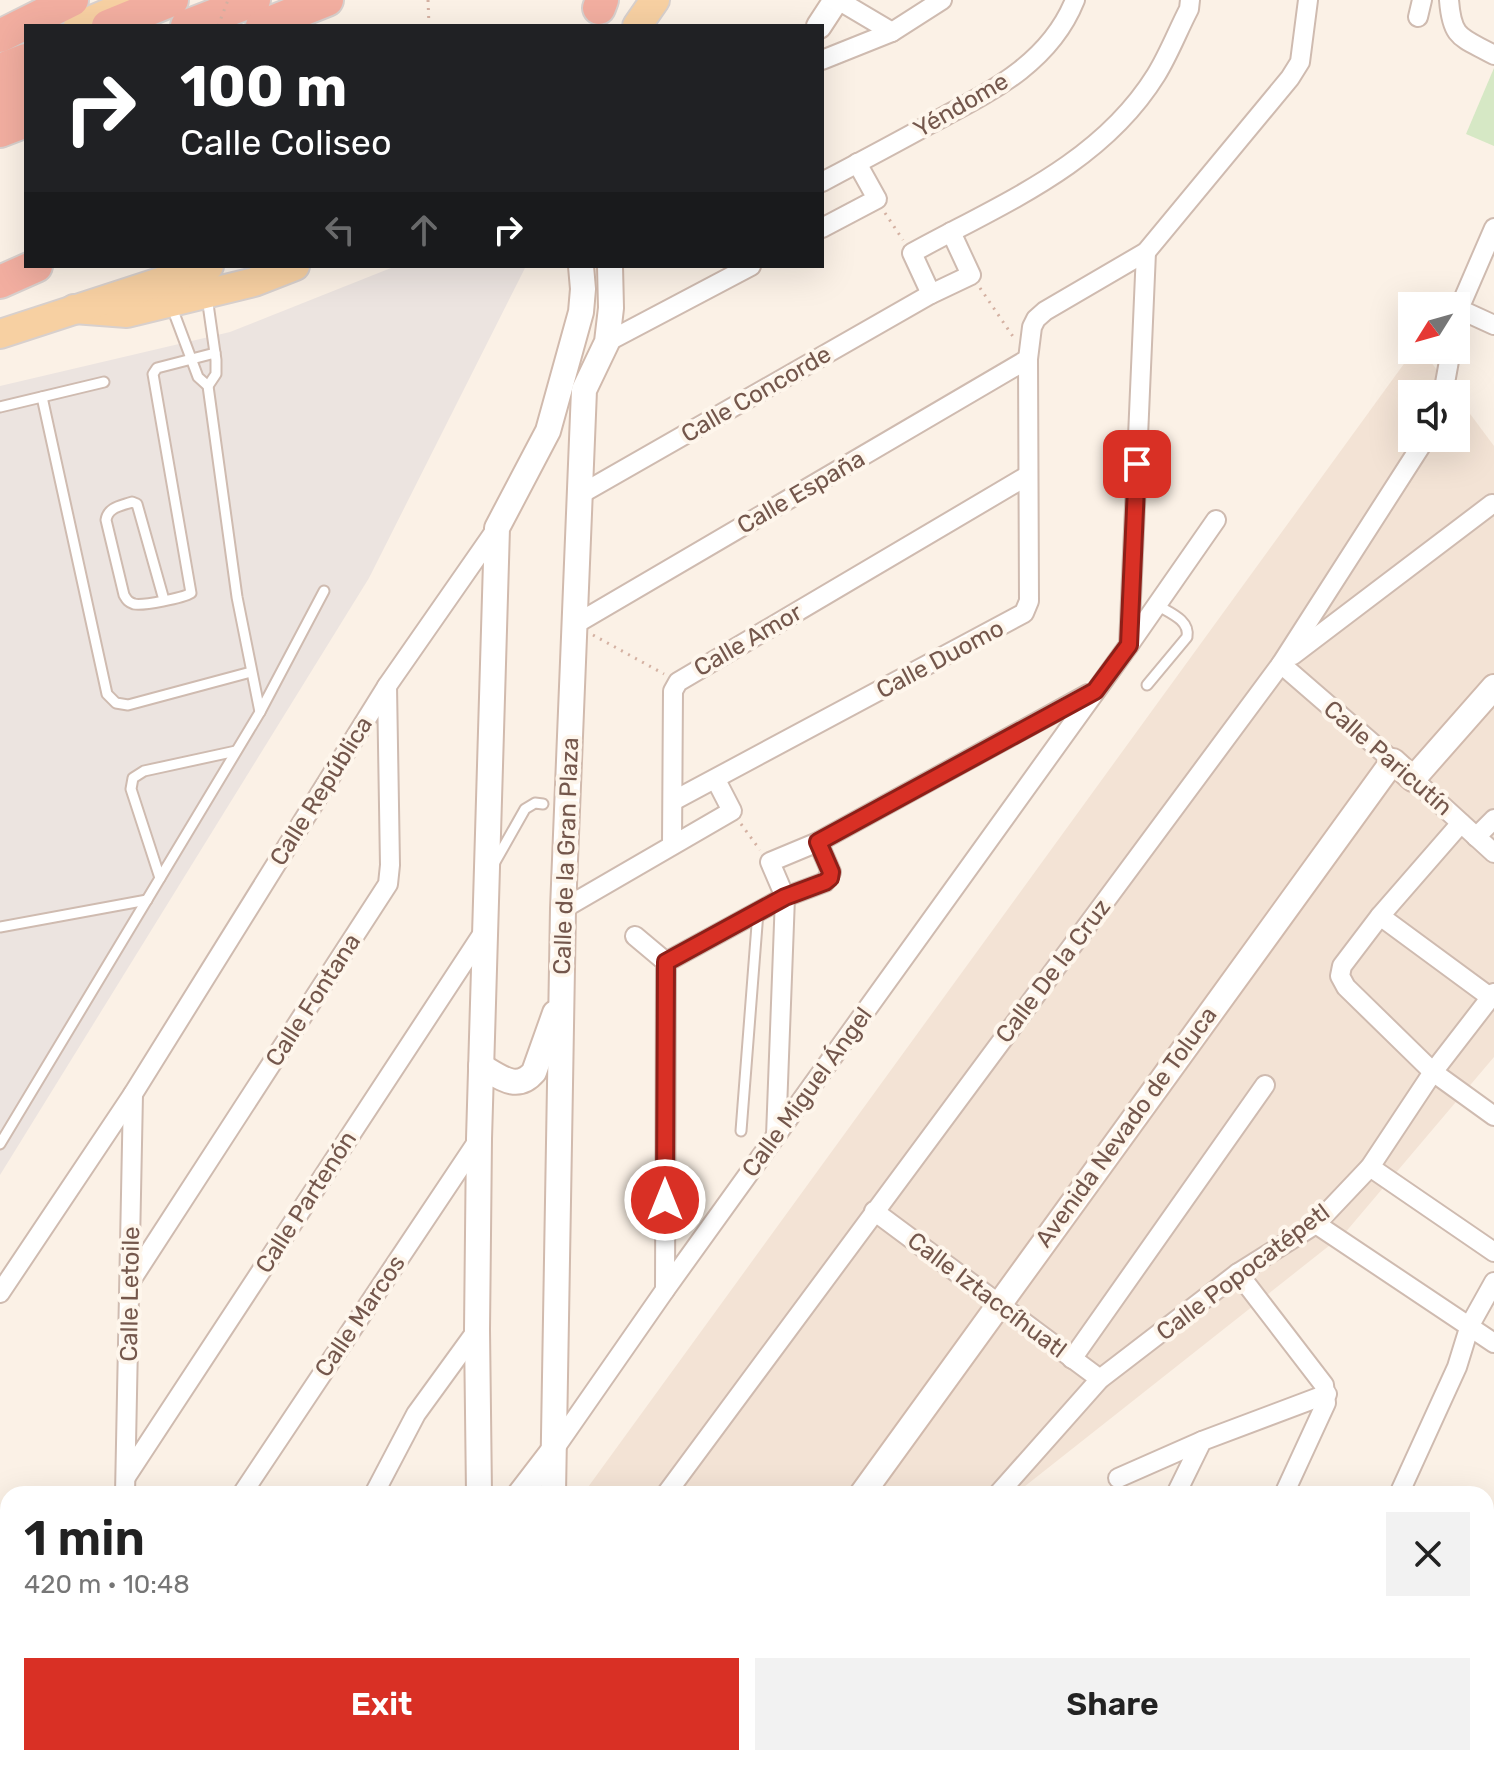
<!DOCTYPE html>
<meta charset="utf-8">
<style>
:root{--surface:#fff;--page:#f2f2f2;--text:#222;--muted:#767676;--accent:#d93025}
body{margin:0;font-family:Rubik,sans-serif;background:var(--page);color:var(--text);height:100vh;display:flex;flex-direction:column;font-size:30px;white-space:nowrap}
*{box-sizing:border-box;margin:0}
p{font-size:26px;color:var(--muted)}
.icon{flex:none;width:44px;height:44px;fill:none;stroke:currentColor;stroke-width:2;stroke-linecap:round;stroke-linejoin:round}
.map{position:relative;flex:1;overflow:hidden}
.drawer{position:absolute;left:0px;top:1486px;width:1494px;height:280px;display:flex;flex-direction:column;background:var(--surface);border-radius:24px 24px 0 0;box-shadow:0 8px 32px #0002}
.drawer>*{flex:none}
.banner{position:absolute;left:24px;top:24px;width:800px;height:244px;border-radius:0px;box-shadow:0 8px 32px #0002;background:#202124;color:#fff;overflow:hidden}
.needle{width:52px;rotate:233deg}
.controls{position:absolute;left:1398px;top:292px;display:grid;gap:16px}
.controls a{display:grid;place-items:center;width:72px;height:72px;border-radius:0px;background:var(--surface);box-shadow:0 8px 32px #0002;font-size:40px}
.pin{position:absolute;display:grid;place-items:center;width:68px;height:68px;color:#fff;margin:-34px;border-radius:16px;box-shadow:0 4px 12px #0006}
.me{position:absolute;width:88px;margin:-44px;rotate:0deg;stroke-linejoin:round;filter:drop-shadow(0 0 6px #0008)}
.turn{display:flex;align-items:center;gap:28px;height:168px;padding:0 24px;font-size:36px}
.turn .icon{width:104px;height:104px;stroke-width:2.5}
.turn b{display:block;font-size:56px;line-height:68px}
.lanes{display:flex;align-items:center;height:76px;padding:0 24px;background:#0003;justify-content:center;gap:40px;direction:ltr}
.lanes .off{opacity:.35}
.round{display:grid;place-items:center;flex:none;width:84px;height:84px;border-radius:0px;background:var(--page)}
.head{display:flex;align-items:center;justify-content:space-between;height:136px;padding:0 24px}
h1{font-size:48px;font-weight:600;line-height:60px}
.button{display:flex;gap:16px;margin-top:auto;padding:16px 24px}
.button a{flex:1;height:92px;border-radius:0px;background:var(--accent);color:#fff;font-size:32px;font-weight:600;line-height:92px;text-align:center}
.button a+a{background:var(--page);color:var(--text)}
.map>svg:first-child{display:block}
.residential{fill:#f3e3d5}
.industrial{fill:#ece4e0}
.green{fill:#d6e8c5}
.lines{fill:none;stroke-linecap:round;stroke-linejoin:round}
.lane-casing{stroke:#cfbbb0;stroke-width:13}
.street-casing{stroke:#cfbbb0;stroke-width:22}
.secondary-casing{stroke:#d1baad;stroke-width:28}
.primary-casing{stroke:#d8d0cd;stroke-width:32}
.highway-casing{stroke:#d8d0cd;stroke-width:36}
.path{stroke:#d4b1a2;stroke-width:3;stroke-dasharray:2 6;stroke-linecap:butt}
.lane{stroke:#fff;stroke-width:9}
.street{stroke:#fff;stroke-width:18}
.secondary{stroke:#fff;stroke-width:24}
.primary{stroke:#f7d0a2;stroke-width:28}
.highway{stroke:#f2aea0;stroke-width:32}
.path-bridge{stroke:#d4b1a2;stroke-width:3;stroke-dasharray:2 6;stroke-linecap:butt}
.route-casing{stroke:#8d1f18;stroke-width:20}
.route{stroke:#d93025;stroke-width:14}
.labels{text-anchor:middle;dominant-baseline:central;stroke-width:8;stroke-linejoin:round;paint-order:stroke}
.street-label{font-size:24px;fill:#74574c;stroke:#fef6ec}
</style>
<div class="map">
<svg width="1494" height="1766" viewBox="0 0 1494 1766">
<rect width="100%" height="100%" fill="#fbf1e6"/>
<g class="residential">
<polygon points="1414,350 1422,350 1455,394 1412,394 1412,438 1456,438 1456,395 1494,446 1494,1057 1344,1234 1015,1494 583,1494"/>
<polygon points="392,1758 918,1758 896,1766 386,1766"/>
</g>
<polygon class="industrial" points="396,266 526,266 369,578 0,1175 0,386 230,332"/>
<polygon class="green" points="1494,68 1494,146 1466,134"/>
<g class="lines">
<defs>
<g id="lane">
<polyline points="207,297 216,360 216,374 208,386"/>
<polyline points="171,305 198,377 208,386 237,597 260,712"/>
<polyline points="42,397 107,694 116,703 128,705 251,672"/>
<polyline points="0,407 104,382"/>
<path d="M164,600L137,504L132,502C121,506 108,507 106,520L124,595C127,600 128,602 134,604C143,606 183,598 191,593L153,374L157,368L215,353"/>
<path d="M1147,685L1187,637C1190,620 1170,613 1157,605"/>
<polyline points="495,862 525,809 535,803 543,804"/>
<polyline points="160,878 131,789 133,778 144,771 236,751"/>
<polyline points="0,927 147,900"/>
<polyline points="741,1131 758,912"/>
<polyline points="0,1144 260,712 324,591"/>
</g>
<g id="street">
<polyline points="838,0 892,32"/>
<path d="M1449,0C1452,40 1462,37 1494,55"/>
<polyline points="1418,17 1422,0"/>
<polyline points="822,60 892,32 942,0"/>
<path d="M822,182C858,163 894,144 930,124C988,93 1049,65 1075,0"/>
<polyline points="822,228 877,199 857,163"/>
<path d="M931,294L912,253C1001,204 1100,165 1156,75C1169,54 1178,30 1189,9L1190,0"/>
<polyline points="1459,309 1494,325"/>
<polyline points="1456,326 1459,309 1494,228"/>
<polyline points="607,342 751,266"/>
<polyline points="1443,394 1451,350"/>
<polyline points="581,494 931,294 971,275 951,232"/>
<polyline points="574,625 1028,359"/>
<polyline points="1129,645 1216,520"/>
<polyline points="1293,655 1492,504"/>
<polyline points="1281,664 1393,761"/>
<polyline points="1413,779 1494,853"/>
<polyline points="673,801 1024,613 1029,601 1028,359 1032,327 1036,319 1045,311 1146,252 1290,78 1300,62 1308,0"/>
<polyline points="1461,823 1380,916 1342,966 1340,976 1346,987 1433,1072 1494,1116"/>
<polyline points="1476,837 1494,819"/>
<polyline points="672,845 673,691 678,682 1027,476"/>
<polyline points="563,909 732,811 716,780"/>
<polyline points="1380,916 1490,997"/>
<polyline points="635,936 666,962 785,897 825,882 831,872 818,842"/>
<polyline points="776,1136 785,897 770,862 818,842 1088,694"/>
<polyline points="1370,1167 1494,1252"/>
<polyline points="874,1211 1100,1379"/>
<polyline points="1316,1224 1494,1343"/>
<polyline points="1238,1273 1324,1385 1326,1403 1284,1494"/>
<polyline points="130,1282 388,884 390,865 387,686"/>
<polyline points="665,1290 666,962"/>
<polyline points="0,1293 133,1094 387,686 497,528"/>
<polyline points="1072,1359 1265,1085"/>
<polyline points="553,1451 665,1290 1129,645 1146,252"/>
<polyline points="126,1477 485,930"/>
<polyline points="1118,1478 1202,1441"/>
<polyline points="125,1494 133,1094"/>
<polyline points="242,1494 479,1139"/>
<polyline points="374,1494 416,1414 477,1330"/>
<polyline points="666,1494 1281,664 1426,438"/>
<polyline points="998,1494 1100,1379 1238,1273 1316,1224 1370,1167 1433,1072 1494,993"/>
<polyline points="1176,1494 1202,1441 1327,1394"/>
<polyline points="1399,1494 1457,1367 1470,1325 1494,1282"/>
<polyline points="1486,1688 1494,1692"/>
<polyline points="804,1758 811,1766"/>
<polyline points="1328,1758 1339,1766"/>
<polyline points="119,1766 120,1758"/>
<polyline points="314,1766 320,1758"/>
<polyline points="1037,1766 1055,1758"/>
<polyline points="1196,1766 1203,1758"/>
</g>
<g id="secondary">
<polyline points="819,26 836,0"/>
<path d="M481,1066C500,1077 517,1092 534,1072L555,1013"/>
<polyline points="479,1494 477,1330 479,1139 497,528 548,431 581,312 583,289 581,266"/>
<polyline points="520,1494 553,1451"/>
<polyline points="553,1494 563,909 584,390 607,342 611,308 610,266"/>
<polyline points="862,1494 1393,761 1413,779 1494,687"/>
<polyline points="1486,1533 1494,1530"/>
<polyline points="1104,1758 1112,1766"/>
<polyline points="594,1766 598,1758"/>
<polyline points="661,1766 669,1758"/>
<polyline points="923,1766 942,1758"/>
</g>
<g id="primary">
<polyline points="78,26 127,5"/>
<polyline points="637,26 655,0"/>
<polyline points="74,309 127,313 254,282 295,266"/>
<polyline points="0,334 209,266"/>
</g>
<g id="highway">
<polyline points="599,8 602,0"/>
<polyline points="108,26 172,0"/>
<polyline points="187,26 254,0"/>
<polyline points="262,26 327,0"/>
<polyline points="0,36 72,0"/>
<polyline points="0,70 26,60"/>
<polyline points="0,98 26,88"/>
<polyline points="0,131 26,121"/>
<polyline points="0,282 36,266"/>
</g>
</defs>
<use href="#lane" class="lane-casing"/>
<use href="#street" class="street-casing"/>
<use href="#secondary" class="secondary-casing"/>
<use href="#primary" class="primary-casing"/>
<use href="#highway" class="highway-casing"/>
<g class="path">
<polyline points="428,0 429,26"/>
<polyline points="885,213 903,240"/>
<polyline points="980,288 1014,338"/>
<polyline points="593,635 664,674"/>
<polyline points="741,824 760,850"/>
</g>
<use href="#lane" class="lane"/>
<use href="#street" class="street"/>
<use href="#secondary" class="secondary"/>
<use href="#primary" class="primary"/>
<use href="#highway" class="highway"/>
<polyline class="path-bridge" points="218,26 228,0"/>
</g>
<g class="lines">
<defs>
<polyline id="route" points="665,1200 666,962 785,897 825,882 830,878 831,872 818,842 1095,691 1129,645 1137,464"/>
</defs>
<use href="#route" class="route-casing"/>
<use href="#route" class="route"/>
</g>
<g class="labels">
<g class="street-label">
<text transform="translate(961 105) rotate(-30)">Yéndome</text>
<text transform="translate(756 394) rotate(-30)">Calle Concorde</text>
<text transform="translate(801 492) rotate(-30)">Calle España</text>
<text transform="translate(748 640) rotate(-30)">Calle Amor</text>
<text transform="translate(940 659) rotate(-28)">Calle Duomo</text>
<text transform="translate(1388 758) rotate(41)">Calle Paricutín</text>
<text transform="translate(321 791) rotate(-58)">Calle República</text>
<text transform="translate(566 856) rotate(-88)">Calle de la Gran Plaza</text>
<text transform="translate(1053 971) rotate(-53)">Calle De la Cruz</text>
<text transform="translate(313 1000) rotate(-57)">Calle Fontana</text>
<text transform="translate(807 1092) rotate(-54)">Calle Miguel Ángel</text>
<text transform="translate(1126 1127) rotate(-54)">Avenida Nevado de Toluca</text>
<text transform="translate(306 1202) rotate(-57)">Calle Partenón</text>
<text transform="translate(1243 1272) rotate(-37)">Calle Popocatépetl</text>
<text transform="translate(130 1294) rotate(-89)">Calle Letoile</text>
<text transform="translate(987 1295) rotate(37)">Calle Iztaccíhuatl</text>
<text transform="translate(360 1316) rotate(-56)">Calle Marcos</text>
</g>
</g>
</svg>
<div class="controls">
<a><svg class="needle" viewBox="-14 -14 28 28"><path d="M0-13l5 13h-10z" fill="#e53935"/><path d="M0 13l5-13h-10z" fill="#767676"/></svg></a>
<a><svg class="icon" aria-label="sound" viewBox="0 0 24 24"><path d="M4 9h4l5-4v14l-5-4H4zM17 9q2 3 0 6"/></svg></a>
</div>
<div class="pin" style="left:1137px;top:464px;background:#d93025"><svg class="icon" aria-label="arrive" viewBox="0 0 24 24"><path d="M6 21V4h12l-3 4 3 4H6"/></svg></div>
<svg class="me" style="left:665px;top:1200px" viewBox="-20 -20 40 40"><circle r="17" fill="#d93025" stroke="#fff" stroke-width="3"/><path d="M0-11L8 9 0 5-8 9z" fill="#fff"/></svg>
<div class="banner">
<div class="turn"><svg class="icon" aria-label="right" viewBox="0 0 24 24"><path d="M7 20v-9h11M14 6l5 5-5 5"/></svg><div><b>100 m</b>Calle Coliseo</div></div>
<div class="lanes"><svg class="icon off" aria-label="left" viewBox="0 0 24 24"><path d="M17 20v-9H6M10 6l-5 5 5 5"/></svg><svg class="icon off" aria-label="ahead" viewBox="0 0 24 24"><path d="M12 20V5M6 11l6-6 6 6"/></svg><svg class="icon" aria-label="right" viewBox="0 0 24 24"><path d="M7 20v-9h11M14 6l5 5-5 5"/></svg></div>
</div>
<section class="drawer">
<div class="head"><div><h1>1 min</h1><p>420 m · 10:48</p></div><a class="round"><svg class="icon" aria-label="close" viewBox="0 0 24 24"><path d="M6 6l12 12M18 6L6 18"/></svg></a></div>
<div class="button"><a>Exit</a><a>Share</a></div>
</section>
</div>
